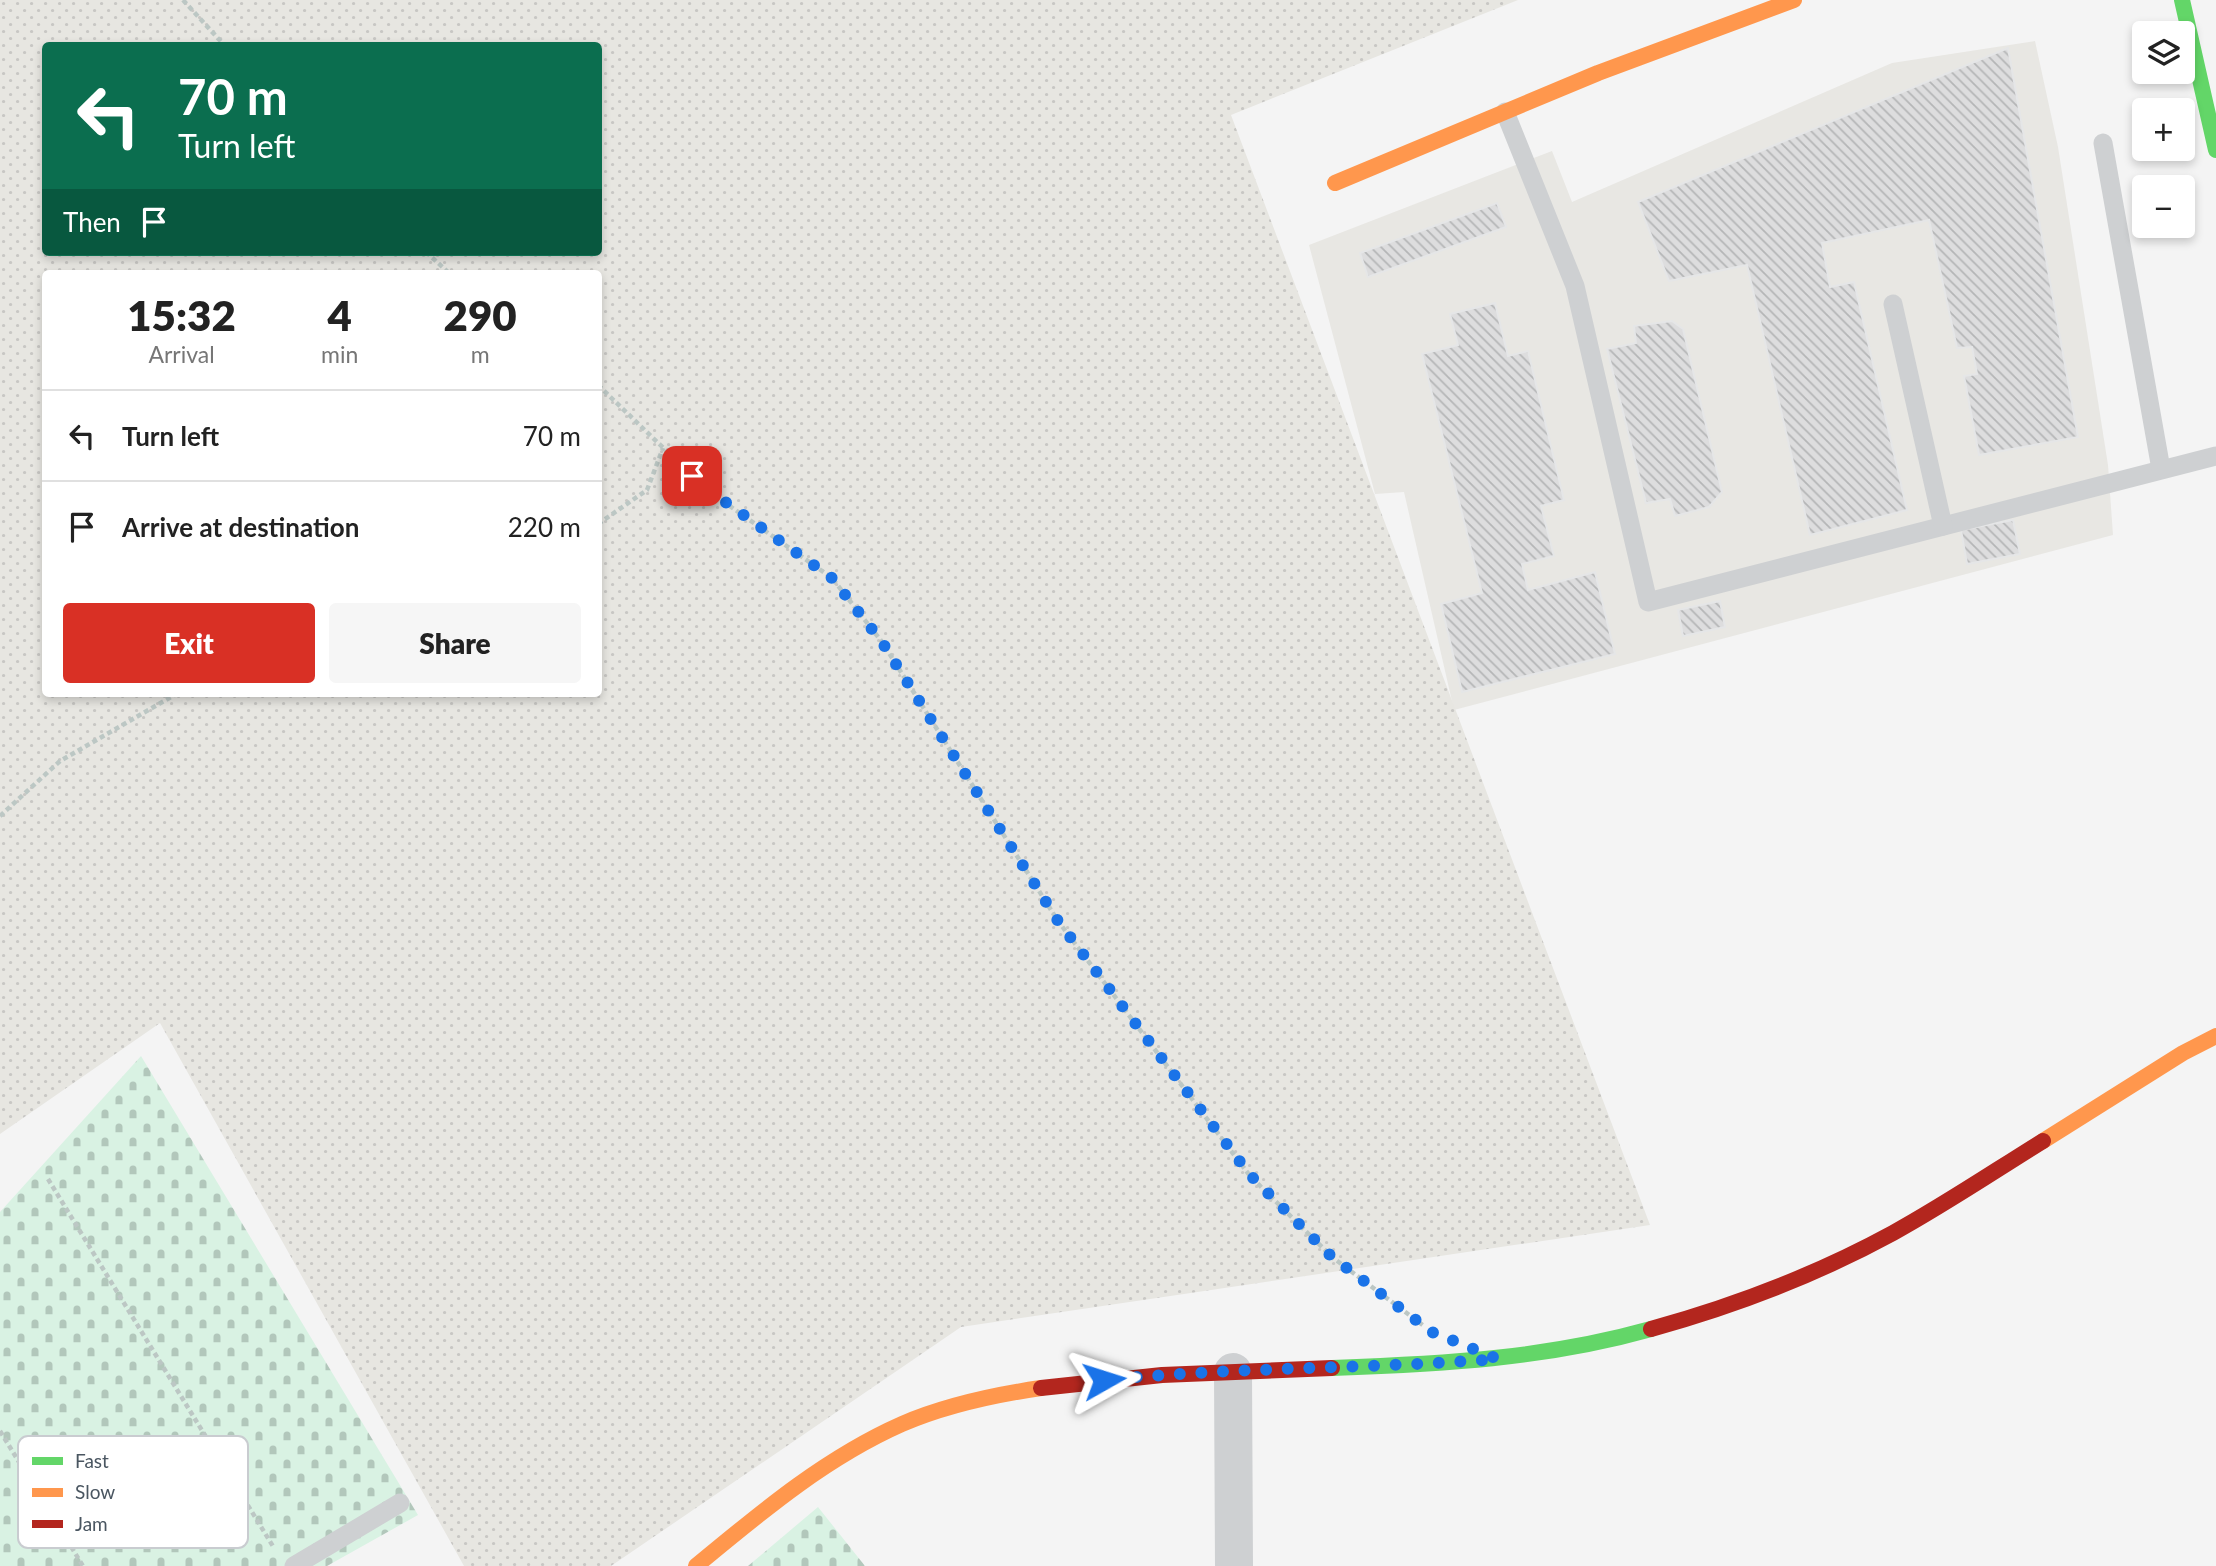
<!DOCTYPE html>
<meta charset="utf-8">
<style>
:root{--surface:#fff;--page:#f6f6f6;--text:#222;--muted:#767676;--line:#e0e0e0;--accent:#d93025}
body{margin:0;font-family:Lato,sans-serif;background:var(--page);color:var(--text);height:100vh;display:flex;flex-direction:column;font-size:26px;white-space:nowrap}
*{box-sizing:border-box;margin:0}
p{font-size:23px;color:var(--muted)}
.icon{flex:none;width:38px;height:38px;fill:none;stroke:currentColor;stroke-width:2;stroke-linecap:round;stroke-linejoin:round}
.map{position:relative;flex:1;overflow:hidden}
.sheet{position:absolute;left:42px;top:270px;width:560px;height:427px;display:flex;flex-direction:column;background:var(--surface);border-radius:7px;box-shadow:0 4px 10px #0003}
.sheet>*{flex:none}
.top-card{position:absolute;left:42px;top:42px;width:560px;height:214px;border-radius:7px;box-shadow:0 4px 10px #0003;background:#0b6e4f;color:#fff;overflow:hidden}
.controls{position:absolute;left:2132px;top:21px;display:grid;gap:14px}
.controls a{display:grid;place-items:center;width:63px;height:63px;border-radius:7px;background:var(--surface);box-shadow:0 4px 10px #0003;font-size:35px}
.pin{position:absolute;display:grid;place-items:center;width:60px;height:60px;color:#fff;margin:-30px;border-radius:14px;box-shadow:0 4px 10px #0006}
.me{position:absolute;width:77px;margin:-38px;rotate:84deg;stroke-linejoin:round;filter:drop-shadow(0 0 5px #0008)}
.turn{display:flex;align-items:center;gap:24px;height:147px;padding:0 21px;font-size:32px}
.turn .icon{width:91px;height:91px;stroke-width:2.5}
.turn b{display:block;font-size:49px;line-height:60px}
.then{display:flex;align-items:center;height:66px;padding:0 21px;background:#0003;gap:14px;font-size:26px}
.eta{display:flex;justify-content:space-evenly;align-items:center;height:119px;text-align:center}
.eta b{font-size:42px;font-weight:800;line-height:49px}
.cta{display:flex;gap:14px;margin-top:auto;padding:14px 21px}
.cta a{flex:1;height:80px;border-radius:7px;background:var(--accent);color:#fff;font-size:28px;font-weight:800;line-height:80px;text-align:center}
.cta a+a{background:var(--page);color:var(--text)}
ul{padding:0;list-style:none}
li{display:flex;align-items:center;gap:21px;height:91px;padding:0 21px;border-top:2px solid var(--line)}
li div{flex:1}
li b{display:block;font-size:26px}
li em{font-style:normal}
.map>svg:first-child{display:block}
.commercial{fill:#e8e7e3}
.sand{fill:url(#sand-dots);fill-rule:evenodd}
.cemetery{fill:url(#cemetery-stones)}
.building{fill:url(#building-back-hatch);stroke:#e5e6e7;stroke-width:2}
.lines{fill:none;stroke-linecap:round;stroke-linejoin:round}
.path{stroke:#bcc7c4;stroke-width:4.5;stroke-dasharray:5 3.5;stroke-linecap:butt}
.lane{stroke:#ced0d2;stroke-width:19}
.street{stroke:#ced0d2;stroke-width:38}
.fast{stroke:#63d668;stroke-width:16}
.slow{stroke:#ff974d;stroke-width:16}
.jam{stroke:#b3261e;stroke-width:16}
.route{stroke:#1a73e8;stroke-width:12;stroke-dasharray:0 21.6}
.key{fill:#fff;stroke:#c9ccd0;stroke-width:2}
.key-label{font-size:19px;fill:#4a5661}
</style>
<div class="map">
<svg width="2216" height="1566" viewBox="0 0 2216 1566">
<defs>
<pattern id="sand-dots" width="8" height="8" patternUnits="userSpaceOnUse" patternTransform="scale(1.75)"><rect width="8" height="8" fill="#e7e6e1"/><path d="M2 2h.1M6 6h.1" fill="none" stroke="#c8c7c4" stroke-width="1.8" stroke-linecap="round"/></pattern>
<pattern id="cemetery-stones" width="16" height="16" patternUnits="userSpaceOnUse" patternTransform="scale(1.75)"><rect width="16" height="16" fill="#d9f2e3"/><path d="M2 7V4a2 2 0 0 1 4 0v3zM10 15v-3a2 2 0 0 1 4 0v3z" fill="#b2c7bb"/></pattern>
<pattern id="building-back-hatch" width="6" height="6" patternUnits="userSpaceOnUse" patternTransform="scale(1.75)"><rect width="6" height="6" fill="#ddddde"/><path d="M-1 5l2 2M0 0l6 6M5-1l2 2" fill="none" stroke="#b5b6b7"/></pattern>
</defs>
<rect width="100%" height="100%" fill="#f4f4f4"/>
<polygon class="commercial" points="2035,41 2058,147 2108,465 2113,535 1454,710 1404,492 1375,494 1309,245 1552,151 1572,202 1892,63"/>
<path class="sand" d="M0,0H1518L1231,115L1650,1225L961,1327L611,1566H464L160,1023L0,1134ZM46,46H598V252H46ZM46,273H598V693H46Z"/>
<g class="cemetery">
<polygon points="141,1056 418,1515 327,1566 0,1566 0,1212"/>
<polygon points="818,1507 865,1566 748,1566"/>
</g>
<g class="building">
<polygon points="2008,48 2078,437 1979,455 1964,376 1977,374 1972,347 1957,348 1929,220 1822,243 1830,287 1854,282 1907,510 1810,535 1747,265 1669,281 1638,202"/>
<polygon points="1497,203 1506,227 1368,277 1360,253"/>
<polygon points="1495,303 1508,356 1528,351 1564,500 1541,506 1554,556 1522,564 1528,590 1595,572 1615,654 1462,692 1441,604 1482,593 1422,354 1458,345 1450,314"/>
<polygon points="1672,321 1683,329 1722,492 1709,507 1675,516 1670,499 1646,503 1607,349 1636,343 1634,326"/>
<polygon points="2013,520 2020,554 1967,564 1961,530"/>
<polygon points="1720,601 1725,627 1683,636 1678,610"/>
</g>
<g class="lines">
<g class="path">
<polyline points="183,0 225,46"/>
<polyline points="426,252 449,273"/>
<polyline points="598,385 707,490 832,578 882,642 1058,921 1250,1176 1332,1257 1424,1326"/>
<polyline points="598,524 647,490 663,448"/>
<polyline points="0,816 60,761 178,693"/>
<polyline points="48,1179 274,1548"/>
<polyline points="0,1431 83,1566"/>
</g>
<g class="lane">
<polyline points="1505,112 1575,286 1648,602 2216,456"/>
<polyline points="2103,143 2161,469"/>
<polyline points="1893,304 1943,526"/>
<polyline points="294,1566 400,1503"/>
</g>
<polyline class="street" points="1233,1372 1234,1566"/>
<g class="fast">
<polyline points="2182,0 2216,150"/>
<path d="M1332,1368C1441,1364 1544,1359 1651,1329"/>
</g>
<g class="slow">
<polyline points="1335,183 1598,73 1794,0"/>
<polyline points="2043,1141 2183,1053 2216,1036"/>
<path d="M696,1566C760,1513 825,1458 902,1424C946,1405 993,1395 1041,1388"/>
</g>
<g class="jam">
<path d="M1651,1329C1734,1306 1816,1275 1893,1233C1944,1205 1993,1172 2043,1141"/>
<polyline points="1041,1388 1162,1375 1332,1368"/>
</g>
</g>
<g class="lines">
<path class="route" d="M692,476L707,489L832,578L882,642L1058,921L1250,1175L1332,1257L1432,1332L1498,1359C1367,1369 1235,1367 1104,1380"/>
</g>
<rect x="18" y="1436" width="230" height="112" rx="10" class="key"/>
<rect x="32" y="1457" width="31" height="8" fill="#63d668"/>
<rect x="32" y="1488" width="31" height="9" fill="#ff974d"/>
<rect x="32" y="1520" width="31" height="8" fill="#b3261e"/>
<g class="key-label">
<text x="75" y="1468">Fast</text>
<text x="75" y="1499">Slow</text>
<text x="75" y="1531">Jam</text>
</g>
</svg>
<div class="controls">
<a><svg class="icon" aria-label="layers" viewBox="0 0 24 24"><path d="M12 4l9 5-9 5-9-5zM3 14l9 5 9-5"/></svg></a>
<a>+</a>
<a>−</a>
</div>
<div class="pin" style="left:692px;top:476px;background:#d93025"><svg class="icon" aria-label="arrive" viewBox="0 0 24 24"><path d="M6 21V4h12l-3 4 3 4H6"/></svg></div>
<svg class="me" style="left:1104px;top:1380px" viewBox="-20 -20 40 40"><path d="M0-17L14 15 0 8-14 15z" fill="#1a73e8" stroke="#fff" stroke-width="4"/></svg>
<div class="top-card">
<div class="turn"><svg class="icon" aria-label="left" viewBox="0 0 24 24"><path d="M17 20v-9H6M10 6l-5 5 5 5"/></svg><div><b>70 m</b>Turn left</div></div>
<div class="then">Then<svg class="icon" aria-label="arrive" viewBox="0 0 24 24"><path d="M6 21V4h12l-3 4 3 4H6"/></svg></div>
</div>
<section class="sheet">
<div class="eta">
<div><b>15:32</b><p>Arrival</p></div>
<div><b>4</b><p>min</p></div>
<div><b>290</b><p>m</p></div>
</div>
<ul>
<li><svg class="icon" aria-label="left" viewBox="0 0 24 24"><path d="M17 20v-9H6M10 6l-5 5 5 5"/></svg><div><b>Turn left</b></div><em>70 m</em></li>
<li><svg class="icon" aria-label="arrive" viewBox="0 0 24 24"><path d="M6 21V4h12l-3 4 3 4H6"/></svg><div><b>Arrive at destination</b></div><em>220 m</em></li>
</ul>
<div class="cta"><a>Exit</a><a>Share</a></div>
</section>
</div>
